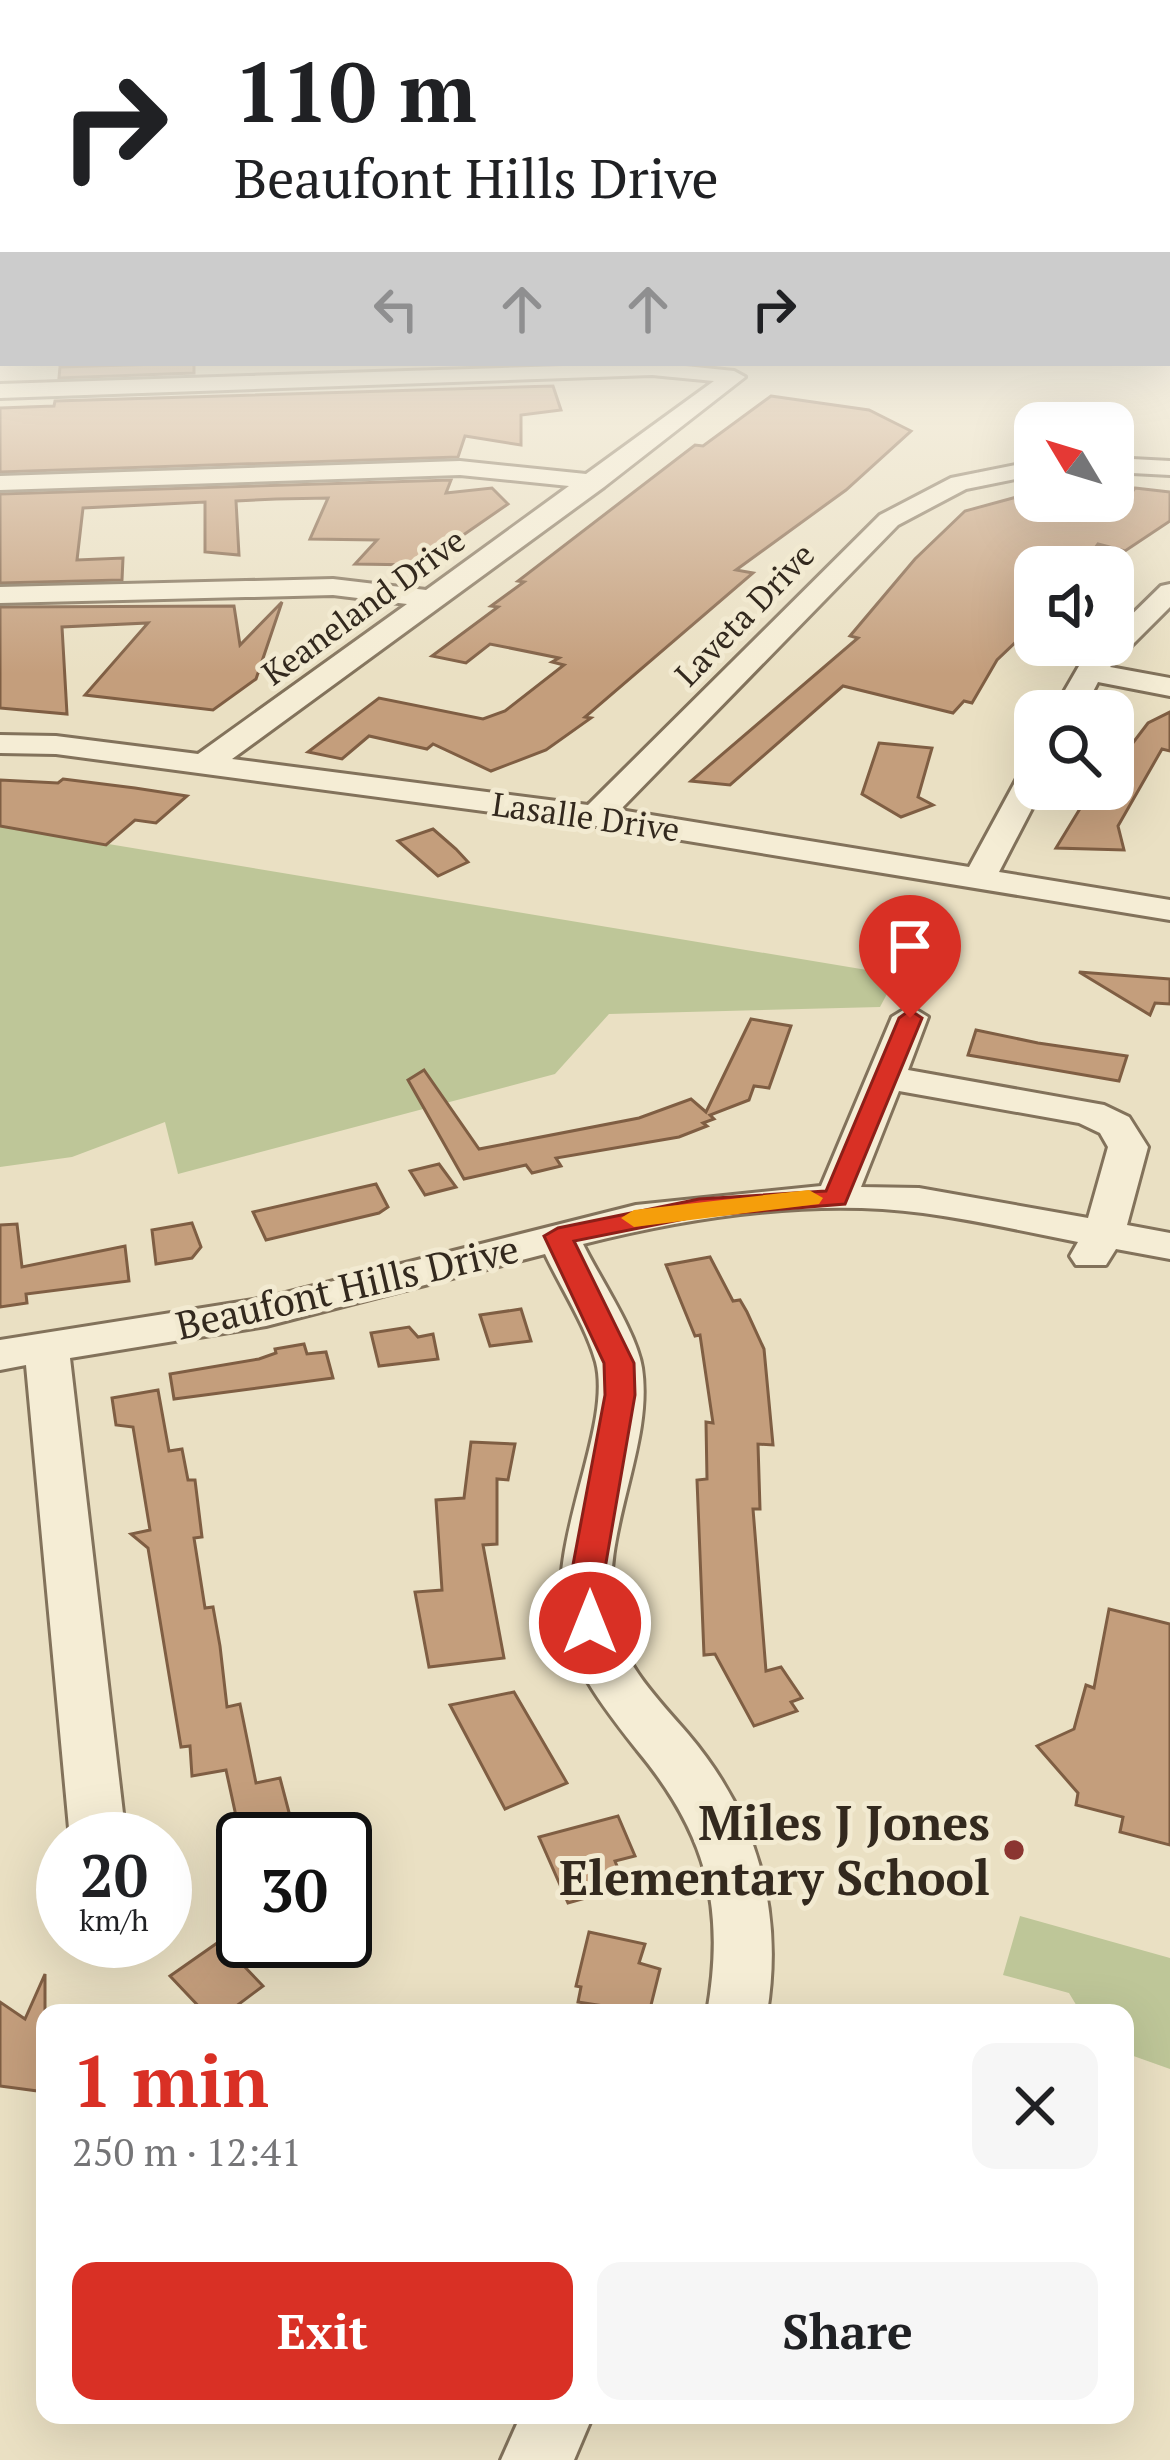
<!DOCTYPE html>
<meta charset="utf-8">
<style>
:root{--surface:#fff;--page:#f6f6f6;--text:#202124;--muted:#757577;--accent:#d93025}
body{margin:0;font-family:"PT Serif",serif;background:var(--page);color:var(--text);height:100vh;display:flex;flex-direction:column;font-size:45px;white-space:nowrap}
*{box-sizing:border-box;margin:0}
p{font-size:39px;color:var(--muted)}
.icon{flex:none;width:66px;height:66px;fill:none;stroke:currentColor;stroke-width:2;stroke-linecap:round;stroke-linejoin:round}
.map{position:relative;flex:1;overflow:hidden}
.details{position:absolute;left:36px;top:2004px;width:1098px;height:420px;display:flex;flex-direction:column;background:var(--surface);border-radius:24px;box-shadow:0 12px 48px #0002}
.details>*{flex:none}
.hud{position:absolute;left:0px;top:0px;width:1170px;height:366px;box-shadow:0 12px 48px #0002;background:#fff;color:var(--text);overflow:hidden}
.needle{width:78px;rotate:308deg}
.tools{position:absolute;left:1014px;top:402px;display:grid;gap:24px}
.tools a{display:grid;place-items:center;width:120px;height:120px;border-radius:24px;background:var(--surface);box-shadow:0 12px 48px #0002;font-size:60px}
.speed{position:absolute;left:36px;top:1812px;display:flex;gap:24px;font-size:60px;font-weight:700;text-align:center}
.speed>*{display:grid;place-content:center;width:156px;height:156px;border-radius:50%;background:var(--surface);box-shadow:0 12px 48px #0002;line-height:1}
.speed small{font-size:30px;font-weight:400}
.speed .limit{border:6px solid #111;border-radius:18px;background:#fff;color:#111}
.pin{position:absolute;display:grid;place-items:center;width:102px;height:102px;color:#fff;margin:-123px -51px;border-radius:50% 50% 50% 0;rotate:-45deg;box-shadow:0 0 12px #0007}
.pin .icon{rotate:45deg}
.me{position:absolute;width:132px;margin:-66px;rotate:0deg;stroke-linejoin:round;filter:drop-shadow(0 0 9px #0008)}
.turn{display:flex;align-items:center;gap:42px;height:252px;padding:0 36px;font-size:54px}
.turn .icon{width:156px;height:156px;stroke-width:2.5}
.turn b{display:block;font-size:84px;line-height:102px}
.lanes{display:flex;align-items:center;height:114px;padding:0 36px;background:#0003;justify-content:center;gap:60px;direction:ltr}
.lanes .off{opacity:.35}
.round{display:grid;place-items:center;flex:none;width:126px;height:126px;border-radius:24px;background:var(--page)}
.overview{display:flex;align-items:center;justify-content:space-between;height:204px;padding:0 36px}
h1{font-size:72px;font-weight:800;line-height:90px;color:var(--accent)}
.button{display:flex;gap:24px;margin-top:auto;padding:24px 36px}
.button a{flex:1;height:138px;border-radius:24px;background:var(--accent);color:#fff;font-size:48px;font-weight:800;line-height:138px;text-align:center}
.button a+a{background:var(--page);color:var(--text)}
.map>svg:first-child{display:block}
.green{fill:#bec698}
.building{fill:#c49e7c;stroke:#7f5e43;stroke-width:3}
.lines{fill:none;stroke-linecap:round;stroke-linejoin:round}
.minor-casing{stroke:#82725b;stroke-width:6}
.minor{fill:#f5edd5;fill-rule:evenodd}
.route{fill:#d93025;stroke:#8d1f18;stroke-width:3}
.slow{fill:#f59e0b}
.poi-dot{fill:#8b3531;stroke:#f2ead1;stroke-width:4.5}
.labels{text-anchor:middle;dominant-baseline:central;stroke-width:10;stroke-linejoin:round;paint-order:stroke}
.far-street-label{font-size:33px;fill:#33291e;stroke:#f2ead1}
.street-label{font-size:39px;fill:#33291e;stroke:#f2ead1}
.near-poi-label{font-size:48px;font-weight:bold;fill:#33291e;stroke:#f2ead1;text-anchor:end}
</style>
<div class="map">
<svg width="1170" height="2460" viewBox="0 0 1170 2460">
<rect width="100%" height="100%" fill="#eae0c3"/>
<g class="green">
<polygon points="0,826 897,975 880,1007 609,1014 555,1074 178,1174 165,1122 72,1157 0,1167"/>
<polygon points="1020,1916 1170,1958 1170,2069 1125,2053 1125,2013 1081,2013 1069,1993 1003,1975"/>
</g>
<g class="building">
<polygon points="194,363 194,373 59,378 60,367"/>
<polygon points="553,386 561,410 521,415 521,445 465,436 458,457 0,472 0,408 54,406 55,401"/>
<polygon points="771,396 869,410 911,431 846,490 736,570 753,573 585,717 591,718 546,750 491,771 433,744 427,749 369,736 342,759 308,752 379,698 483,719 505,711 564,665 552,662 559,658 490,644 466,663 432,656 498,607 491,606 524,582 518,581 695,445 703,446"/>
<polygon points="451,480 446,493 492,488 508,504 420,565 355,564 377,540 310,539 328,498 276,499 236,501 239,555 205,552 205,502 83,508 77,560 123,558 122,580 0,583 0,494"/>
<polygon points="1135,488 1170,492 1170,521 1125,551 1098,544 1081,567 1035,567 1035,637 1023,635 997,660 972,703 964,701 953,713 843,686 730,785 691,781 858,638 850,636 915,559 965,511 1035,492 1035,501 1126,501"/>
<polygon points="282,602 256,679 213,710 85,695 148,623 62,627 67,714 0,708 0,607 234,606 240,645"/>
<polygon points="1170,712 1170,751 1162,749 1118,826 1124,850 1056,848 1092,789 1113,789 1113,769 1148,723"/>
<polygon points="879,743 932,748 918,797 933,805 901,817 862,794"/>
<polygon points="63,779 135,788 187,796 156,823 135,820 106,845 0,826 0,780 58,783"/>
<polygon points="433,829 456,849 468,862 438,876 398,841"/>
<polygon points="1079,972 1170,979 1170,1004 1155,1003 1150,1015"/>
<polygon points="751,1019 791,1026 769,1088 754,1086 749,1100 710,1115 714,1119 703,1123 707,1126 679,1137 556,1158 561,1166 532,1173 526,1165 464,1179 408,1080 424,1070 479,1149 639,1118 691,1099 706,1112"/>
<polygon points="976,1030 1038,1043 1127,1056 1119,1081 968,1055"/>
<polygon points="439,1164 456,1187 425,1195 410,1171"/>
<polygon points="376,1184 388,1207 379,1213 266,1240 253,1212"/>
<polygon points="192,1223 201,1247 192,1258 156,1264 152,1230"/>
<polygon points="17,1224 22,1267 125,1246 129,1281 26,1294 27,1303 0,1307 0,1225"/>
<polygon points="710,1257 733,1301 740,1300 747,1312 764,1349 773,1445 758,1444 760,1509 753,1509 766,1671 781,1667 802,1698 791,1702 797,1711 754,1726 715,1654 704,1655 697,1480 707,1479 706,1422 713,1423 700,1335 695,1336 666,1265"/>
<polygon points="521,1309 531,1341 490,1346 480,1315"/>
<polygon points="409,1327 418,1337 433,1334 438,1359 379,1366 371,1333"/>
<polygon points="304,1344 307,1354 326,1352 333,1378 174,1399 170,1374 259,1359 276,1353 275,1349"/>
<polygon points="158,1390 169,1451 182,1449 188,1480 195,1480 202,1537 194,1538 205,1608 213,1607 220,1646 227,1707 240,1704 256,1783 280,1778 296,1839 241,1839 226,1770 192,1776 190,1746 181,1747 148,1548 131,1534 150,1530 133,1427 116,1425 112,1398"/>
<polygon points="471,1442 515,1444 508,1480 497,1479 497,1544 483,1545 504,1658 429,1667 415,1592 442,1590 436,1500 464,1498"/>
<polygon points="1109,1609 1170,1624 1170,1845 1120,1832 1123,1817 1076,1805 1078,1793 1037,1746 1074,1729 1086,1685 1094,1688"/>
<polygon points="514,1692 567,1783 505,1809 450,1705"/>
<polygon points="618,1816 635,1856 615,1861 625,1887 568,1903 539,1837"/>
<polygon points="589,1932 645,1944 639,1963 660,1969 649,2013 578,2002 581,1987 576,1986"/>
<polygon points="220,1941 263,1986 227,2013 205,2013 170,1976"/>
<polygon points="45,1974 45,2092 0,2086 0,2002 25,2019"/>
</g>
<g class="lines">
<defs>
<g id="minor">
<polygon points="656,363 734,371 745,377 604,487 232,759 588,805 880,515 951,478 1035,461 1035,475 966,489 898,525 620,810 969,867 1020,773 1035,764 1035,789 1042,789 999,872 1170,900 1170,920 596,826 56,754 0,753 0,735 56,736 198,754 407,604 333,595 0,603 0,587 333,579 426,590 569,486 460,475 0,490 0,476 460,461 586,474 714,381 652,375 0,398 0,384"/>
<polygon points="1113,458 1170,461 1170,475 1113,472"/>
<polygon points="1170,584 1170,607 1110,667 1170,678 1170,696 1098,682 1083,711 1053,711 1079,666 1100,645 1113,645 1113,633 1161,586"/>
<path d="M910,1006L928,1017L908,1070L1104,1105L1129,1117L1148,1147L1127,1225L1170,1233V1259L1116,1249L1106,1265H1076L1070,1256L1078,1242C1027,1232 975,1220 923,1213C813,1198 690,1217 583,1244C599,1277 637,1333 642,1368C654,1448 598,1535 614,1620C623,1665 659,1700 688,1734C756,1814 784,1909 767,2013H707C726,1906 706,1833 637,1750C608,1713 574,1671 564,1624C546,1542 613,1427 596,1362C586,1326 561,1288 545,1254L266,1326L70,1358L126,1839H70L26,1365L0,1370V1340L266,1298L636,1205L821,1186L892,1017ZM899,1091L1079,1123L1100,1133L1108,1147L1088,1218L919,1188L861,1187Z"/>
<polygon points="521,2415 593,2415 574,2460 501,2460"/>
</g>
</defs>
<use href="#minor" class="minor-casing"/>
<use href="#minor" class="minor"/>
</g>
<linearGradient id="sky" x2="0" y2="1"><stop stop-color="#8db8d4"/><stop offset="0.49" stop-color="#f6f1e4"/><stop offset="1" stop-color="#f6f1e4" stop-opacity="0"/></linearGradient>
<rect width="1170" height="674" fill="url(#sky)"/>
<polygon class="route" points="910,1010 922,1018 845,1204 699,1216 574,1241 634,1363 635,1395 602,1586 606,1623 601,1632 578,1632 569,1586 605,1395 604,1363 544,1236 558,1228 699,1199 826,1191 899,1018"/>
<polygon class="slow" points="809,1190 823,1198 819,1204 634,1227 621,1218 634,1210"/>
<circle class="poi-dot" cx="1014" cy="1850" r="12"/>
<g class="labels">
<g class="far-street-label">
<text transform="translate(363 606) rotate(-36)">Keaneland Drive</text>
<text transform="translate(744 614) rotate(-46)">Laveta Drive</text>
<text transform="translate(586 816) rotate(8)">Lasalle Drive</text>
</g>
<g class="street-label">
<text transform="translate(347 1286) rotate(-13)">Beaufont Hills Drive</text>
</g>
<g class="near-poi-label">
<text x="990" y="1822">Miles J Jones<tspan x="990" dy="55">Elementary School</tspan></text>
</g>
</g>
</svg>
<div class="tools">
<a><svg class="needle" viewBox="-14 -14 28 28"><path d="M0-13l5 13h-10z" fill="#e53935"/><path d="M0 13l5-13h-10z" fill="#757577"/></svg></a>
<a><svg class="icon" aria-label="sound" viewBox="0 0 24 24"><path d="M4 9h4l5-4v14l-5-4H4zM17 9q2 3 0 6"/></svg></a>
<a><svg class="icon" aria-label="search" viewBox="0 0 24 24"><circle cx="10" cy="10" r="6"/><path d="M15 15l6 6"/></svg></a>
</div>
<div class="speed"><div>20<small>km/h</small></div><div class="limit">30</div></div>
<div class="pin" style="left:910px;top:1018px;background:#d93025"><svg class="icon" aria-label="arrive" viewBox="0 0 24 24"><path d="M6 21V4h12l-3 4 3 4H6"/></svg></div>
<svg class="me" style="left:590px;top:1623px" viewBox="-20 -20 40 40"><circle r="17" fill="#d93025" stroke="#fff" stroke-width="3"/><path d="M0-11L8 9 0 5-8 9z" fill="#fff"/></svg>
<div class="hud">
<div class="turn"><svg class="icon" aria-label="right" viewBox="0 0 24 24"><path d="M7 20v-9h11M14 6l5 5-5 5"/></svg><div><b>110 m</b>Beaufont Hills Drive</div></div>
<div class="lanes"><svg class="icon off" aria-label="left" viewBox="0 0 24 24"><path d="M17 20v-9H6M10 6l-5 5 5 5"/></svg><svg class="icon off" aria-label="ahead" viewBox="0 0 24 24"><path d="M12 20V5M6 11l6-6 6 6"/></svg><svg class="icon off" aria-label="ahead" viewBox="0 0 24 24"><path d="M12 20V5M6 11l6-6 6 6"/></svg><svg class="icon" aria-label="right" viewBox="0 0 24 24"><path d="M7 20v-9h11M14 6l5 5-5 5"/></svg></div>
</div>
<section class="details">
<div class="overview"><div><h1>1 min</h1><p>250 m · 12:41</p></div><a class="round"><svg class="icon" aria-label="close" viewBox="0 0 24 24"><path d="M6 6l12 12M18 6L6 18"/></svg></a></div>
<div class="button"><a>Exit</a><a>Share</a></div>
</section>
</div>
